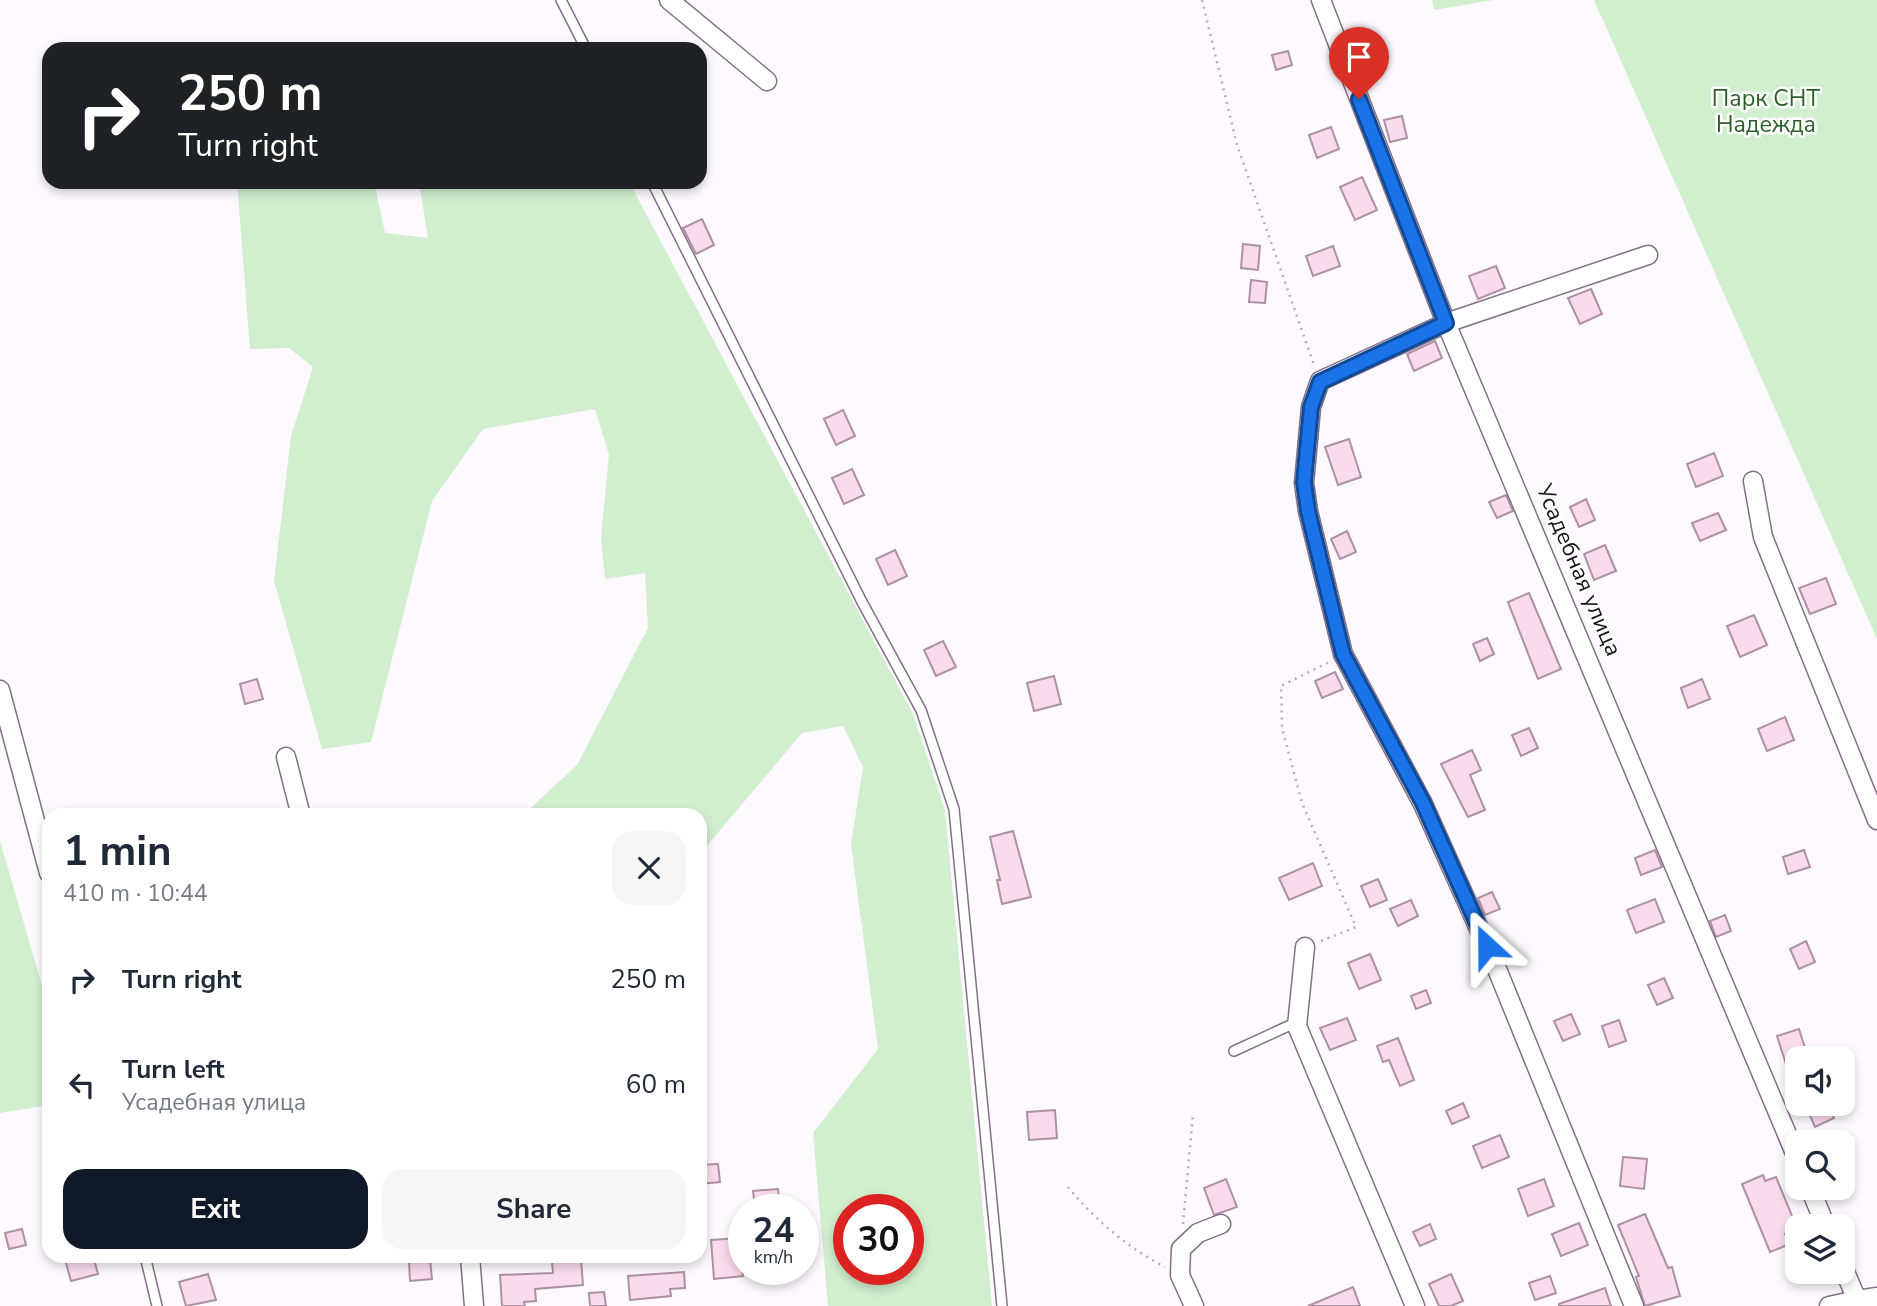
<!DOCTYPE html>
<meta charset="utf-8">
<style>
:root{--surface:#fff;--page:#f6f6f7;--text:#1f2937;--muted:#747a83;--accent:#111827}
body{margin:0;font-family:"Nunito Sans",sans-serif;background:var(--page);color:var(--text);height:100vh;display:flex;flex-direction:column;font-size:26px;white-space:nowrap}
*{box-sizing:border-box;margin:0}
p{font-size:23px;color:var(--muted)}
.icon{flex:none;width:38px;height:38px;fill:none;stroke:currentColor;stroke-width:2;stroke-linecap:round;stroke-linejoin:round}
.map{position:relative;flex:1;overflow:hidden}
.sheet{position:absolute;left:42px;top:808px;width:665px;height:455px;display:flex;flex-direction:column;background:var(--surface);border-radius:21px;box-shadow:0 4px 10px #0003}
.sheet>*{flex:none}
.top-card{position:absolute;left:42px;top:42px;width:665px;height:147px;border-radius:21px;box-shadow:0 4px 10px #0003;background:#202124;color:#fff;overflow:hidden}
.tools{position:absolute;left:1785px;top:1046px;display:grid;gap:14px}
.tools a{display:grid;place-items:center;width:70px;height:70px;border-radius:14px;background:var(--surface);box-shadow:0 4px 10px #0003;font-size:35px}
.speed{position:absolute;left:728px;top:1194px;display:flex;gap:14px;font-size:35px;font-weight:700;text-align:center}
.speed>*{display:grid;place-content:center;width:91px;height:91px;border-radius:50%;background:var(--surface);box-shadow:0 4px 10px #0003;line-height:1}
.speed small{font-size:18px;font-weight:400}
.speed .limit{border:10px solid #d22;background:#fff;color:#111}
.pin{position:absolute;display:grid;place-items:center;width:60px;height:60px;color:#fff;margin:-72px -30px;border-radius:50% 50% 50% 0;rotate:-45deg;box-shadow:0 0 7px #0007}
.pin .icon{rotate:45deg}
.me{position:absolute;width:77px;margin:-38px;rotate:336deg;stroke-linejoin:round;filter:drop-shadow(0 0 5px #0008)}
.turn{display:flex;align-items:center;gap:24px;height:147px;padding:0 21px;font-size:32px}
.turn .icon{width:91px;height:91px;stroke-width:2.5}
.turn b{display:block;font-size:49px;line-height:60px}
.round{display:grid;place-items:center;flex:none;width:74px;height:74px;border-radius:21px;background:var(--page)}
.headline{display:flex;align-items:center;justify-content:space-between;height:119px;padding:0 21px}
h1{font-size:42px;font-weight:700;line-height:52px}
.cta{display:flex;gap:14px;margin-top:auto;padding:14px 21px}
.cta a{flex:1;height:80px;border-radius:21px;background:var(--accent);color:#fff;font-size:28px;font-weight:700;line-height:80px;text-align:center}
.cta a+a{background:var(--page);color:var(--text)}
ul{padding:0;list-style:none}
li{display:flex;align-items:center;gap:21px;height:105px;padding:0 21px}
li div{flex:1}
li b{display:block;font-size:26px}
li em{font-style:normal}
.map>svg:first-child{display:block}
.green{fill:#d1eece;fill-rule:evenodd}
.building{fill:#fadbee;stroke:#ac91a2;stroke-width:2}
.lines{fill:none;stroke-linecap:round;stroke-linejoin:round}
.lane-casing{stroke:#837086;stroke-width:12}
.street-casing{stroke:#837086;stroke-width:21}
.path{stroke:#b4afb5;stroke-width:2.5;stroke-dasharray:2 5;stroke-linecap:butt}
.lane{stroke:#fff;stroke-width:9}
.street{stroke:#fff;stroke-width:18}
.route-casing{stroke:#114b97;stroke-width:18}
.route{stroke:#1a73e8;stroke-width:12}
.labels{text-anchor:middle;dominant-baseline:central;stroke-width:5;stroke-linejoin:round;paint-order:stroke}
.park-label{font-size:23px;fill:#2b5f29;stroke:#fff}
.street-label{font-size:23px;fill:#19121a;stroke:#fff}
</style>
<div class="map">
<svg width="1877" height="1306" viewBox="0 0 1877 1306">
<rect width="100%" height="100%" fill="#fdf9fe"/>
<g class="green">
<polygon points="1432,0 1493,0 1434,10"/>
<polygon points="1594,0 1877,0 1877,639"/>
<path d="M237,182H374L385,233L428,238L419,182H629L913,714L945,810L992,1306H828L813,1133L878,1049L851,844L863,767L843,726L802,733L700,854V816L523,815L577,765L648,628L645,573L605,579L601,537L609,455L595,409L483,429L432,501L371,742L322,749L274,581L291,436L313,367L289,348L250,349ZM849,1209H908V1269H849Z"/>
<polygon points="0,841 49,1010 49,1105 0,1113"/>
</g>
<g class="building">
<polygon points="1288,51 1292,65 1276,70 1272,55"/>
<polygon points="1402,116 1407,138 1390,142 1384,120"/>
<polygon points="1331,127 1339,149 1317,158 1309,135"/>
<polygon points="1362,177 1377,210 1355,220 1340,187"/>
<polygon points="702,219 714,245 696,254 683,228"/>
<polygon points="1243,244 1260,246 1258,270 1241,268"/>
<polygon points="1333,246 1340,266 1313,276 1306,256"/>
<polygon points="1496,266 1505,288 1478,299 1469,276"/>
<polygon points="1251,280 1267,282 1265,303 1249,302"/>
<polygon points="1591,289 1602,314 1580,324 1568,298"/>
<polygon points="1435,341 1442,358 1414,371 1407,354"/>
<polygon points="843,410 855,436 836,445 824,419"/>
<polygon points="1349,439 1361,477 1338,485 1325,447"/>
<polygon points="1714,453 1723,476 1696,487 1687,464"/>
<polygon points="852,469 864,495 844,504 832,478"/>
<polygon points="1506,495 1513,511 1497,518 1489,502"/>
<polygon points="1586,499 1595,520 1579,527 1570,507"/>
<polygon points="1718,513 1726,530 1700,541 1692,523"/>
<polygon points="1347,531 1356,552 1340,559 1331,539"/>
<polygon points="1605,545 1616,571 1594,580 1584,554"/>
<polygon points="895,550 907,576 888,585 876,559"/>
<polygon points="1826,578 1836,604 1810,614 1799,588"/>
<polygon points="1529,593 1561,669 1538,679 1508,602"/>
<polygon points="1754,615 1767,645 1740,657 1727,626"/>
<polygon points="1487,638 1494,654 1480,661 1473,644"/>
<polygon points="943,641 956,667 936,676 924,650"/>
<polygon points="1335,672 1343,689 1322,698 1315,681"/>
<polygon points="1054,676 1061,704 1034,711 1027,683"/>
<polygon points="257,679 263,699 245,704 240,684"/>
<polygon points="1702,679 1710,699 1688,708 1681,688"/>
<polygon points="1785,717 1794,740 1767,751 1758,729"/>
<polygon points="1529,728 1538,748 1521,756 1512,735"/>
<polygon points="1472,750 1481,770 1470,775 1485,810 1468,817 1441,764"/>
<polygon points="1013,831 1031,897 1002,904 997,880 1000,880 990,837"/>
<polygon points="1655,850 1662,867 1641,875 1635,858"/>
<polygon points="1804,850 1810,867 1788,874 1783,857"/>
<polygon points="1313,863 1322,886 1289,900 1279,878"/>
<polygon points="1378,879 1387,900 1370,907 1361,886"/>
<polygon points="1492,892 1500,909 1485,915 1478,898"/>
<polygon points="1655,899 1664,922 1636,933 1627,910"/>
<polygon points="1411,900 1418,916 1398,926 1390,909"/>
<polygon points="1725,915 1731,931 1716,937 1710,921"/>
<polygon points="1806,941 1815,962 1799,969 1790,949"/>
<polygon points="1370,954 1381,980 1359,989 1348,963"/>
<polygon points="1664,978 1673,998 1657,1005 1648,985"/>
<polygon points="1426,990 1431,1003 1416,1009 1411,996"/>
<polygon points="1571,1014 1580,1034 1563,1041 1554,1021"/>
<polygon points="1347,1018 1356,1040 1330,1050 1320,1028"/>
<polygon points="1619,1020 1626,1041 1609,1047 1602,1026"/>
<polygon points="1799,1029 1808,1057 1786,1064 1777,1036"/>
<polygon points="1398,1038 1414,1080 1400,1086 1389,1060 1383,1062 1377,1046"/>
<polygon points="1463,1103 1469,1117 1452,1124 1446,1111"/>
<polygon points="1805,1104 1828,1104 1834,1118 1815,1127"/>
<polygon points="1055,1110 1057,1138 1029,1140 1027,1112"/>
<polygon points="1500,1135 1509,1157 1482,1168 1473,1146"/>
<polygon points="1623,1157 1647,1159 1644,1189 1620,1186"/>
<polygon points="718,1164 720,1182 700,1184 700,1165"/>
<polygon points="1763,1175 1765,1181 1776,1177 1797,1228 1785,1234 1790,1244 1770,1252 1742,1184"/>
<polygon points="1226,1179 1237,1207 1214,1215 1204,1188"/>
<polygon points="1544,1179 1554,1206 1528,1216 1518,1189"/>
<polygon points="778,1189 780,1209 755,1209 753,1191"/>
<polygon points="1645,1214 1668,1268 1672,1267 1680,1296 1645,1306 1636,1277 1639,1276 1618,1225"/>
<polygon points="1579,1223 1588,1245 1561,1256 1552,1234"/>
<polygon points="1430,1224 1436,1239 1420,1246 1413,1232"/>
<polygon points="22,1229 26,1245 9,1249 5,1233"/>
<polygon points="740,1238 743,1276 714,1279 711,1240"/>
<polygon points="64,1256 93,1256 98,1274 71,1281"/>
<polygon points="430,1259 432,1279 410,1281 409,1261"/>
<polygon points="581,1259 583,1285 535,1289 536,1301 524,1302 525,1306 502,1306 500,1275 553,1273 552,1262"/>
<polygon points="684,1272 685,1288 670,1289 671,1296 630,1300 628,1276"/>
<polygon points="208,1274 216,1300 186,1306 179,1282"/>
<polygon points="1451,1274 1463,1301 1451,1306 1439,1306 1429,1284"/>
<polygon points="1550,1276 1556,1293 1535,1300 1529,1283"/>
<polygon points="1353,1287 1360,1306 1308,1306"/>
<polygon points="1605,1288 1611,1306 1559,1306 1559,1304"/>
<polygon points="604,1292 606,1306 590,1306 589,1293"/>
</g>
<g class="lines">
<defs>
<g id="lane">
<polyline points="561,0 586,49"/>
<polyline points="652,182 862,602 921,710 954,809 1002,1306"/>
<polyline points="1234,1051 1297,1022"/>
<polyline points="145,1256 157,1306"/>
</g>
<g id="street">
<polyline points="669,0 767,81"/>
<polyline points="1321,0 1446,323 1797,1158"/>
<polyline points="1753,481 1763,537 1877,820"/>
<polyline points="0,690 49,873"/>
<polyline points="286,757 301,816"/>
<polyline points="1305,947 1297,1026 1415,1306"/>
<polyline points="1810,1188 1826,1227"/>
<polyline points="470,1256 474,1306"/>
<polyline points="1194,1306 1180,1275 1181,1249 1198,1233 1221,1224"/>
<polyline points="1634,1306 1497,969 1423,804 1343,654 1308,511 1304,483 1311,407 1320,381 1446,323 1648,255"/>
<polyline points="1829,1306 1857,1300 1843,1267"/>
<polyline points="1860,1306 1857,1300 1877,1297"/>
</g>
</defs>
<use href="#lane" class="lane-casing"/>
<use href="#street" class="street-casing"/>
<g class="path">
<polyline points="1202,0 1237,145 1314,365"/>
<polyline points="1321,941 1356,927 1302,803 1282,728 1281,686 1329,662"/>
<path d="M1068,1187C1094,1219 1128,1248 1165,1267"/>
<polyline points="1183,1224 1193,1114"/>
</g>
<use href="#lane" class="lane"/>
<use href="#street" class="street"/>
</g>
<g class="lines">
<defs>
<polyline id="route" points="1359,99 1446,323 1320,382 1311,407 1304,482 1308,511 1343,654 1423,803 1487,946"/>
</defs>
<use href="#route" class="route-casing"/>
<use href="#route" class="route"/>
</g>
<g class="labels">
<g class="park-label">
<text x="1766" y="98">Парк СНТ<tspan x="1766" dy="26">Надежда</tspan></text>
</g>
<g class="street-label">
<text transform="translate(1579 570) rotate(67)">Усадебная улица</text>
</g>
</g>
</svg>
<div class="tools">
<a><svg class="icon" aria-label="sound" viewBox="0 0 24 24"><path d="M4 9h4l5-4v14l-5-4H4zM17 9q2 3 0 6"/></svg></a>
<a><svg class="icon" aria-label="search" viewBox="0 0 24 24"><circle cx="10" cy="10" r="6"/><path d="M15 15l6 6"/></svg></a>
<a><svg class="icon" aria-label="layers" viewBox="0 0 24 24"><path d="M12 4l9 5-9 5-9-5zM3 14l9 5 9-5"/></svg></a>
</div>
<div class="speed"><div>24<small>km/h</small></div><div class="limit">30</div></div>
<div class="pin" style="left:1359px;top:99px;background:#d93025"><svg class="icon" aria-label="arrive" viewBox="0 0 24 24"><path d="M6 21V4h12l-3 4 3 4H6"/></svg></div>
<svg class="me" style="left:1487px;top:946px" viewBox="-20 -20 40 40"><path d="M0-17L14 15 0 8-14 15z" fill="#1a73e8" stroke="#fff" stroke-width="4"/></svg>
<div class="top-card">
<div class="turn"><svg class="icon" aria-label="right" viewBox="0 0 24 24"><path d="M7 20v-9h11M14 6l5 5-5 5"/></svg><div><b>250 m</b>Turn right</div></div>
</div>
<section class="sheet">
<div class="headline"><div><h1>1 min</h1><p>410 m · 10:44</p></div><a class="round"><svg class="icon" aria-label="close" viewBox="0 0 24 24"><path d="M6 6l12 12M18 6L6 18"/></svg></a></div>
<ul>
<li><svg class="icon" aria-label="right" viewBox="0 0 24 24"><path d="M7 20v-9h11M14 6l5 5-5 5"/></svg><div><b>Turn right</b></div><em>250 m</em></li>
<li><svg class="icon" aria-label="left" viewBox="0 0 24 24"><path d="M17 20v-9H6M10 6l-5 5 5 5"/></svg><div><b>Turn left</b><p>Усадебная улица</p></div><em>60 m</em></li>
</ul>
<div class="cta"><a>Exit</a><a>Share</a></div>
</section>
</div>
